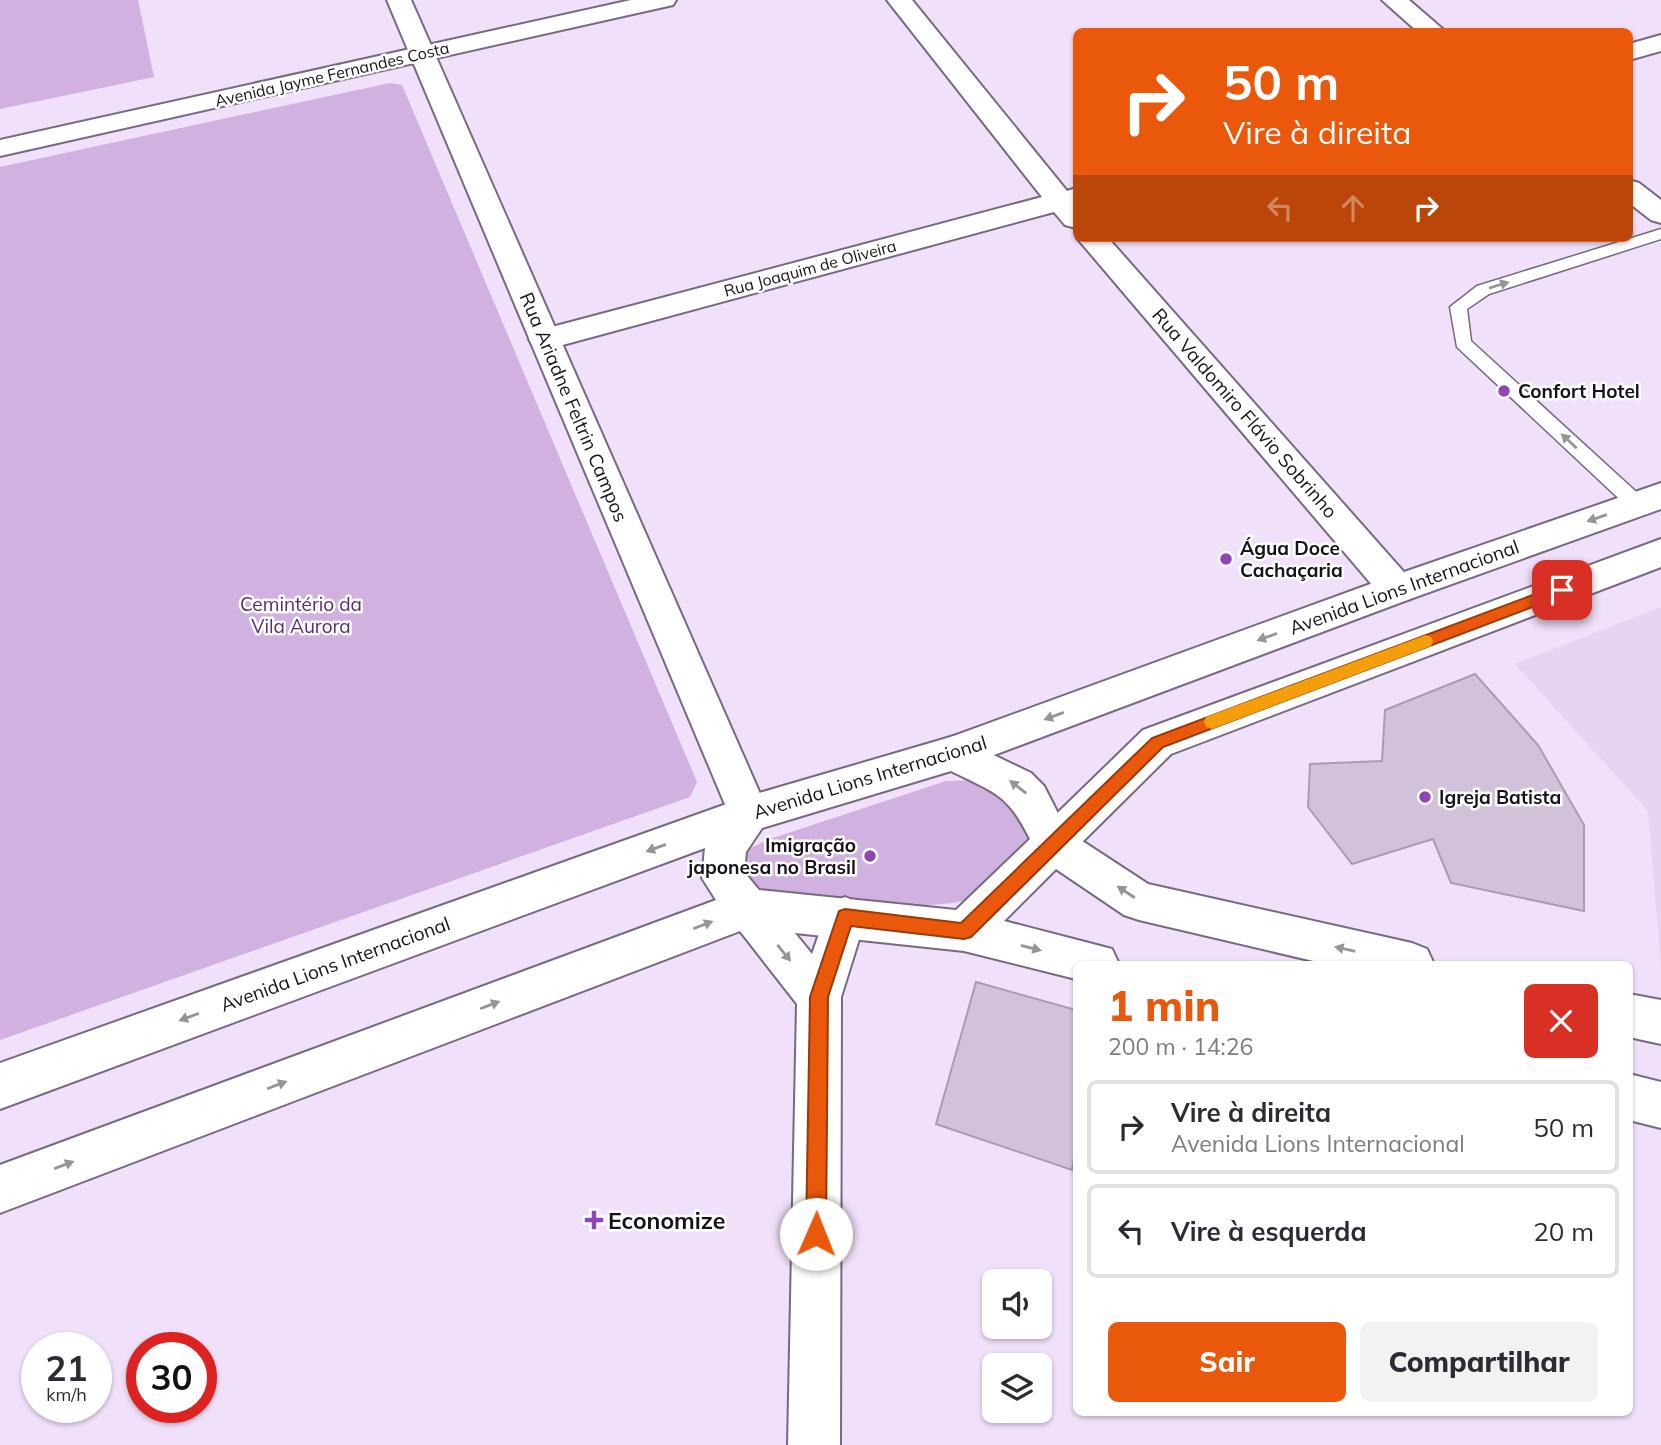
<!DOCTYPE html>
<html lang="pt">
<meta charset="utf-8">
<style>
:root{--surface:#fff;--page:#f2f2f3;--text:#2b2b33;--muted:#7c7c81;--line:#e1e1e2;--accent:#ea580c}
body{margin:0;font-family:Mulish,sans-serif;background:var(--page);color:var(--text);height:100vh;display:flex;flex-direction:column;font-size:26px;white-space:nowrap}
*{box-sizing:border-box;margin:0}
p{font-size:23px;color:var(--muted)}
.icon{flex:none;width:38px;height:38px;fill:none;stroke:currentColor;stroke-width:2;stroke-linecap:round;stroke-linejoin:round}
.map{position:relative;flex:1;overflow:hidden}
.panel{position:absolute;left:1073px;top:961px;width:560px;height:455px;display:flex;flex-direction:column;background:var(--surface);border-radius:10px;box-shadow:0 2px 5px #0004}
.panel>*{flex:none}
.hud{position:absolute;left:1073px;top:28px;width:560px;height:214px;border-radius:10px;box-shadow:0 2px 5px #0004;background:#ea580c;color:#fff;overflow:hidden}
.buttons{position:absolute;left:982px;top:1269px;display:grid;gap:14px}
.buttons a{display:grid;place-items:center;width:70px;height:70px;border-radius:10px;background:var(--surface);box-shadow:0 2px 5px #0004;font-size:35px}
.speed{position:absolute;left:21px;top:1332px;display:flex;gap:14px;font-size:35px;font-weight:700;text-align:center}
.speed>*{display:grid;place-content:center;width:91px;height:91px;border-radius:50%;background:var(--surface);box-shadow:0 2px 5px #0004;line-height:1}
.speed small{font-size:18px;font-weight:400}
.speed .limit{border:10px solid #d22;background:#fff;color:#111}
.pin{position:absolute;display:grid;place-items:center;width:60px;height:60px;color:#fff;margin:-30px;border-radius:14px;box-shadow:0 4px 10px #0006}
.me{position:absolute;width:77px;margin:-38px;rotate:1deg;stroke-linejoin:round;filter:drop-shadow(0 0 5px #0008)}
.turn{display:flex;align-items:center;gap:24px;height:147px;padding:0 35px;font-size:32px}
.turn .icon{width:91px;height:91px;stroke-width:2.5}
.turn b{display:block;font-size:49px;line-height:60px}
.lanes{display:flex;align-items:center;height:66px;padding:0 35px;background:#0003;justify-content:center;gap:35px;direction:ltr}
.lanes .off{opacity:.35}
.round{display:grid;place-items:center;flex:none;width:74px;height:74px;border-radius:10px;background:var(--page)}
.summary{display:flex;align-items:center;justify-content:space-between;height:119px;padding:0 35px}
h1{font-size:42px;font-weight:800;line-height:52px;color:var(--accent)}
.action{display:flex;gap:14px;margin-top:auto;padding:14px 35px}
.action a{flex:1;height:80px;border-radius:10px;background:var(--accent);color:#fff;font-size:28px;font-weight:800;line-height:80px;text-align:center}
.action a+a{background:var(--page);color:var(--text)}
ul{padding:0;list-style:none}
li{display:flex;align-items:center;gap:21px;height:94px;margin:0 14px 10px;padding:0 21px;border:4px solid var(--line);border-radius:10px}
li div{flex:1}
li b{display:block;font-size:26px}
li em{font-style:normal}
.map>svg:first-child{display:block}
.built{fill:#e7d3f2}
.green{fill:#d0b1e0}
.building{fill:#d1c2da;stroke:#aa9bb2;stroke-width:2}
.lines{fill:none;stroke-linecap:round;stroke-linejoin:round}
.lane-casing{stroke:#77697f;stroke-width:3}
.street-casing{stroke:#77697f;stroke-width:4}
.secondary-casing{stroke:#77697f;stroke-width:4}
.primary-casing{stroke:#77697f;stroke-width:4}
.lane{fill:#fff;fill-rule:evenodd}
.street{fill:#fff;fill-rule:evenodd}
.secondary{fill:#fff;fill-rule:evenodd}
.primary{fill:#fff;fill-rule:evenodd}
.oneway{fill:#979498}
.route{fill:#ea580c;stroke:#983908;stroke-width:2}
.slow{fill:#f59e0b}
.poi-dot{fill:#9144b4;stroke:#fff;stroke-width:2.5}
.labels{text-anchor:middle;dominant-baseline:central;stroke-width:5;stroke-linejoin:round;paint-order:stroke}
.far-street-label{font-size:16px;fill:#17121a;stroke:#fff}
.poi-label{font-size:19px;font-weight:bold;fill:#17121a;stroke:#fff;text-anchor:start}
.street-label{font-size:19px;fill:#17121a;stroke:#fff}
.park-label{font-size:19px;fill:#5a2a70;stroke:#fff}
.near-poi-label{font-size:23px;font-weight:bold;fill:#17121a;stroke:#fff;text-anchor:start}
</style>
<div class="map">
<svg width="1661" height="1445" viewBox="0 0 1661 1445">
<rect width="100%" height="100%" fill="#f0e0f9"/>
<polygon class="built" points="1661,607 1661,969 1648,811 1515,664"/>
<g class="green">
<polygon points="0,0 138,0 154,77 0,109"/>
<polygon points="390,83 402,85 697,782 690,797 0,1040 0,167"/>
<path d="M946,781C956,781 969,779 979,783C1001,791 1019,821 1030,840C1017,852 980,893 968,899C941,912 787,903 762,889C753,884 747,873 741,864L748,849L773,838Z"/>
</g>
<g class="building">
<polygon points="1475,674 1538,745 1584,825 1584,911 1451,883 1433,839 1352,864 1308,807 1310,764 1382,761 1385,710"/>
<polygon points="976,982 1076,1010 1076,1149 1072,1170 936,1124"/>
</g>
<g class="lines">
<defs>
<polygon id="lane" points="1661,229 1661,239 1489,294 1467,309 1471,341 1644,499 1646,504 1644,509 1630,509 1457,347 1450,307 1477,286"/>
<g id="street">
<polygon points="631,0 676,0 673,5 664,7 0,156 0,140"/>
<polygon points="887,0 912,0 1067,191 1076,188 1076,228 1065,225 1054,212 544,350 533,346 529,339 533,332 1042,197"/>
<polygon points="1382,0 1409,0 1446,32 1418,32"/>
<polygon points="1661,35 1661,51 1629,60 1629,44"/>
<polygon points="1629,180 1639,183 1661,200 1661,223 1651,220 1629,203"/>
<polygon points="1077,238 1108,238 1410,579 1415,589 1410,599 1397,603 1384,599"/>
<polygon points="748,888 763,894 812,954 830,903 845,897 860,903 866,917 841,997 840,1445 788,1445 797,1004 733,922 727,908 733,894"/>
</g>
<g id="secondary">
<polygon points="387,0 411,0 769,814 763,827 749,832 735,827 729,814"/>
<polygon points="1661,483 1661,509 1410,599 954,770 940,765 934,753 940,741 1384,579"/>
<polygon points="1661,539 1661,567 1171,754 1067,857 1053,862 1039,857 1033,844 1039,831 1143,730"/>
</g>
<g id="primary">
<path d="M954,736L1031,773L1044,786L1067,831L1148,884L1412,943L1427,949L1434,964H1326L1139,920L1124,915L1056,869L1004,921L1112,949L1119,964H1076V979L964,951L748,928L0,1213V1165L716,900L702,878L705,848L0,1109V1063L749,796ZM951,771C995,793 1007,793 1030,839L956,910L759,890L744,872L746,852L762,828Z"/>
<polygon points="1629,994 1661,1000 1661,1044 1629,1037"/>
<polygon points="1629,1074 1661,1082 1661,1128 1629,1120"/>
</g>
</defs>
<use href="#lane" class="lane-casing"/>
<use href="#street" class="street-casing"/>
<use href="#secondary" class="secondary-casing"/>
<use href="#primary" class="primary-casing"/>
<use href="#lane" class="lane"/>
<use href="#street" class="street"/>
<use href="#secondary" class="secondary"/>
<use href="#primary" class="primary"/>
</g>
<defs><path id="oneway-solid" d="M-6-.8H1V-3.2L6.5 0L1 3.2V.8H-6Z" transform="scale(1.75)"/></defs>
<g class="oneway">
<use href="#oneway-solid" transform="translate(1499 285) rotate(-17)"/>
<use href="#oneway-solid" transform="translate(1569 441) rotate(-137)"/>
<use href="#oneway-solid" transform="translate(1597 518) rotate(161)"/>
<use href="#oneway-solid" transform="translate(1267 637) rotate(160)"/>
<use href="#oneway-solid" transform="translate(1054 716) rotate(160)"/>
<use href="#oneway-solid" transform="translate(1018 787) rotate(-142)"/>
<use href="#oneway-solid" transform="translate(656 848) rotate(160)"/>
<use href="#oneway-solid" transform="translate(1126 892) rotate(-147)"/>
<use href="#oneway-solid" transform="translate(703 925) rotate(-21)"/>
<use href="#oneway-solid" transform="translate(1031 948) rotate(14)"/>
<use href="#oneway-solid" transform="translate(1345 949) rotate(-167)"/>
<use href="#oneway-solid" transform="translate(784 953) rotate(51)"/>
<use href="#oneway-solid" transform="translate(490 1005) rotate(-21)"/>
<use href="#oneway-solid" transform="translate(189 1017) rotate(160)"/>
<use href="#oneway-solid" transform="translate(277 1085) rotate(-21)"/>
<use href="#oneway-solid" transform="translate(64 1165) rotate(-21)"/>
</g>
<polygon class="route" points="1562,584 1569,590 1567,594 1163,747 971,937 964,939 851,926 828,997 826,1234 823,1241 816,1244 809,1241 806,1234 810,997 839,911 845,909 961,923 1152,738"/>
<polygon class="slow" points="1426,635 1431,637 1433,641 1431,646 1212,729 1206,727 1204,722 1206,717"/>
<g class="poi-dot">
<circle cx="1504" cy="391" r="7"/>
<circle cx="1226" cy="559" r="7"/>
<circle cx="1425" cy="797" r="7"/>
<circle cx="870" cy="856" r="7"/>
<path d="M590.5 1209.5h7v7h7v7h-7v7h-7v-7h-7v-7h7z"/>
</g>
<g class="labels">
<g class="far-street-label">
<text transform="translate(332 74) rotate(-13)">Avenida Jayme Fernandes Costa</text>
<text transform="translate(810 268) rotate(-15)">Rua Joaquim de Oliveira</text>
</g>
<g class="poi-label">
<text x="1518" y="391">Confort Hotel</text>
<text x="1240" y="548">Água Doce<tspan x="1240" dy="22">Cachaçaria</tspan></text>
<text x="1439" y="797">Igreja Batista</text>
<text x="856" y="845" text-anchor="end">Imigração<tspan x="856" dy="22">japonesa no Brasil</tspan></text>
</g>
<g class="street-label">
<text transform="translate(574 407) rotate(67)">Rua Ariadne Feltrin Campos</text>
<text transform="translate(1245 413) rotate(49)">Rua Valdomiro Flávio Sobrinho</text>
<text transform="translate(1404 587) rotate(-20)">Avenida Lions Internacional</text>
<text transform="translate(870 777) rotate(-17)">Avenida Lions Internacional</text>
<text transform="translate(335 964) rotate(-20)">Avenida Lions Internacional</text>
</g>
<g class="park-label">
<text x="301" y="604">Cemintério da<tspan x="301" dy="22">Vila Aurora</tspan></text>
</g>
<g class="near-poi-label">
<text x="608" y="1220">Economize</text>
</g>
</g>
</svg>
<div class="buttons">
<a><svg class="icon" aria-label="sound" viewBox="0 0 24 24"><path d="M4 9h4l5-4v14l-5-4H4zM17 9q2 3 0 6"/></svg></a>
<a><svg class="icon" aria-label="layers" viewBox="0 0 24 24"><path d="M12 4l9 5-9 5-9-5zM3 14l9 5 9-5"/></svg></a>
</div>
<div class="speed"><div>21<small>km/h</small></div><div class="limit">30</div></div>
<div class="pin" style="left:1562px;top:590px;background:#d93025"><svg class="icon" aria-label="arrive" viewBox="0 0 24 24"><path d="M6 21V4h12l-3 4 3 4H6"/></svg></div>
<svg class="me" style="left:816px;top:1234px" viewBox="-20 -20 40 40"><circle r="19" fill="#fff"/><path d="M0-13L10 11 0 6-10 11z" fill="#ea580c"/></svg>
<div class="hud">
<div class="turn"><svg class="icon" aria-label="right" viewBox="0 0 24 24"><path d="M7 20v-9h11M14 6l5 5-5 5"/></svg><div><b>50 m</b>Vire à direita</div></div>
<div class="lanes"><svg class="icon off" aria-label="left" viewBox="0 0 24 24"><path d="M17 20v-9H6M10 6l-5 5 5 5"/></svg><svg class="icon off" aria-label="ahead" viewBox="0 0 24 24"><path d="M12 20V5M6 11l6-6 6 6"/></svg><svg class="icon" aria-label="right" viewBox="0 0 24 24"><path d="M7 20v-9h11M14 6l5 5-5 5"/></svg></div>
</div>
<section class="panel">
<div class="summary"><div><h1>1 min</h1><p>200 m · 14:26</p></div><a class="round" style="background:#d93025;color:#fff"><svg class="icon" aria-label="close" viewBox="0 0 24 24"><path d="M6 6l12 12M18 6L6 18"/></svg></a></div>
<ul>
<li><svg class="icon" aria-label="right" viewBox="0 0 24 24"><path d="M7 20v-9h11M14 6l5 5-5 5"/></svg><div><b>Vire à direita</b><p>Avenida Lions Internacional</p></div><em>50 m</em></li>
<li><svg class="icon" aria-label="left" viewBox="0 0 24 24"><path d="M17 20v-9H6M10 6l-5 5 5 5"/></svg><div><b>Vire à esquerda</b></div><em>20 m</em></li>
</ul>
<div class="action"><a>Sair</a><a>Compartilhar</a></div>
</section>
</div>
